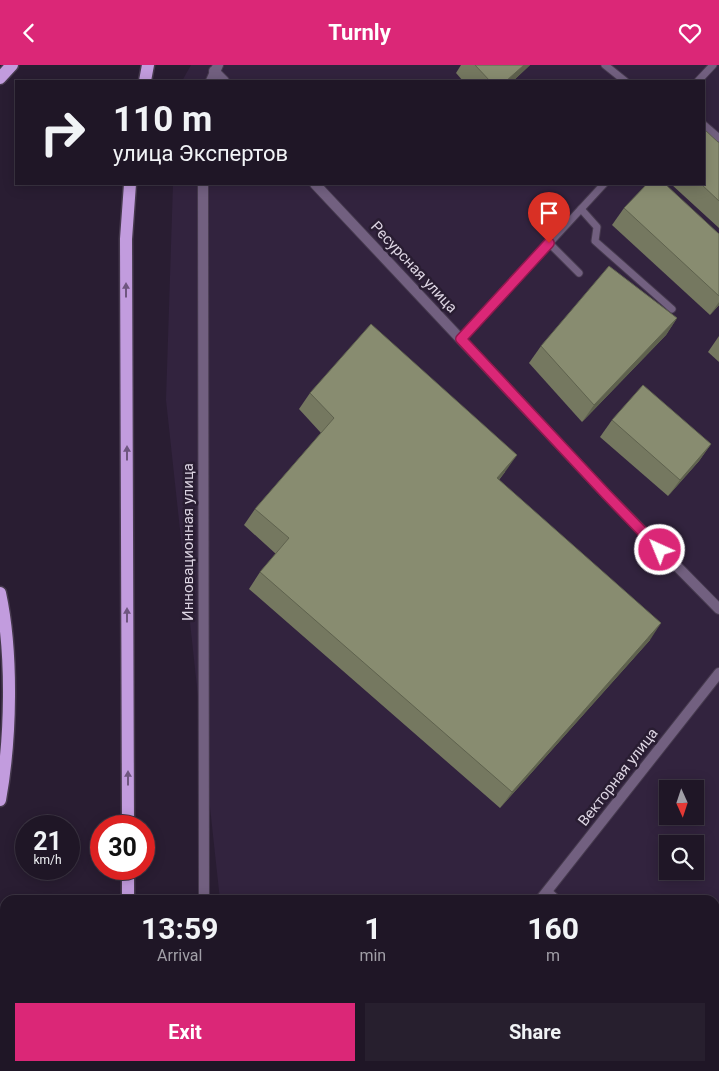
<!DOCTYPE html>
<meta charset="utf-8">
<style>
:root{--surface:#1f1626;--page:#271f2e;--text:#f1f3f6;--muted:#a19fa7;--line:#3c3543;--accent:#db2777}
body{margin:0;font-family:Roboto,sans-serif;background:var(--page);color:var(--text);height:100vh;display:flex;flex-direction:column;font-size:19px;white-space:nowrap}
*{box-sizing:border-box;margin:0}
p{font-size:16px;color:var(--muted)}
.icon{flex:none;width:28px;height:28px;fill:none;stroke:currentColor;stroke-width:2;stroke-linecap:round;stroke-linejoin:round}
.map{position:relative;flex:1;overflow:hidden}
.sheet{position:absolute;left:0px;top:830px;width:720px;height:176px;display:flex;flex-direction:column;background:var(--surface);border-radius:15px 15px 0 0;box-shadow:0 2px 12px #0003,0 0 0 1px var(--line)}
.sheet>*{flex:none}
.hud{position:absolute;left:15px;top:15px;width:690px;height:105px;border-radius:0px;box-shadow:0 2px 12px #0003,0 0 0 1px var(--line);background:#1f1626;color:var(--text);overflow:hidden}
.needle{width:32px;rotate:177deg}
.buttons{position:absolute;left:659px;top:715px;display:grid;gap:10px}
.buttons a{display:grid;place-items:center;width:45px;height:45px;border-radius:0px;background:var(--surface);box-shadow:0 2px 12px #0003,0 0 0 1px var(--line);font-size:25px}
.speed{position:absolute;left:15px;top:750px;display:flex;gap:10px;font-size:25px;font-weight:700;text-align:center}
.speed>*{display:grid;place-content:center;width:65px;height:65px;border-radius:50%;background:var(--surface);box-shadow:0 2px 12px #0003,0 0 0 1px var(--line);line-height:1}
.speed small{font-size:12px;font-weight:400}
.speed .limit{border:8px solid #d22;background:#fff;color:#111}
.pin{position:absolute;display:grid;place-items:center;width:42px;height:42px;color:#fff;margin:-51px -21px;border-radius:50% 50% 50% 0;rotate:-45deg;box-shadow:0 0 5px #0007}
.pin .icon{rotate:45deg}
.me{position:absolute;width:55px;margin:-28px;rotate:316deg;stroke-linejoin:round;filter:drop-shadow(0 0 4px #0008)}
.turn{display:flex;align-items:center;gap:18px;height:105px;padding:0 15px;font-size:22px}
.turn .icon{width:65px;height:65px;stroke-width:2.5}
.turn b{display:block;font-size:35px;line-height:42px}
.eta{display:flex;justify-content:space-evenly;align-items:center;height:85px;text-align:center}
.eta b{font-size:30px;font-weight:700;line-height:35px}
.cta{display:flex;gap:10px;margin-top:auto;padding:10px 15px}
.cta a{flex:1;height:58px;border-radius:0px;background:var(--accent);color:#fff;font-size:20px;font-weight:700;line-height:58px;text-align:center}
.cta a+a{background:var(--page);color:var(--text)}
header{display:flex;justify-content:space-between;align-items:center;height:65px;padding:0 15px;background:var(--accent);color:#fff;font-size:22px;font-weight:700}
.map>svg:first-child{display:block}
.built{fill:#32233e;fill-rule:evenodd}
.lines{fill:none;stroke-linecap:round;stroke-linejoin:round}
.service-casing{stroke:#463a4e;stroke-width:9}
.minor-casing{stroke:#463a4e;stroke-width:12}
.primary-casing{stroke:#463a4e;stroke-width:15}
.service{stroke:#726080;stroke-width:7}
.minor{stroke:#726080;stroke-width:10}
.primary{stroke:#c29cde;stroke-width:12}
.wall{fill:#757860}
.shaded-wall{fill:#5f624e}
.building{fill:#888c70;stroke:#5f624e}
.oneway{fill:#6e567f}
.route-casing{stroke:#8e194d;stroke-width:12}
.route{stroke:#db2777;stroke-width:9}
.labels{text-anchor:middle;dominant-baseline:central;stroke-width:5;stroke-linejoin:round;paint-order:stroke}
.street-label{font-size:15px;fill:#ddd5e3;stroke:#291d32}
</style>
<header><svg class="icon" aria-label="back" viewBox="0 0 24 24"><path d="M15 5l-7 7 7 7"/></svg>Turnly<svg class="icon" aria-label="heart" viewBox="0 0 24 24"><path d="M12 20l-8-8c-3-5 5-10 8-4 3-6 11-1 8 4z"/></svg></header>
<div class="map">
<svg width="719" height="1006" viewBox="0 0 719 1006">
<rect width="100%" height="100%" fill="#291d32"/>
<path class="built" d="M191,0H719V1006H239L238,1001H715V835H220L166,335L173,119H704V16H182ZM668,724H695V751H668ZM668,779H695V806H668Z"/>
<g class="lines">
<defs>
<g id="service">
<polyline points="605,0 625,16"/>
<polyline points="698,16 713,0"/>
<polyline points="704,60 719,73"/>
<polyline points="581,144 597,162 595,176 672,244"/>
<polyline points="549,178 579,208"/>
<polyline points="461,274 604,119"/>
</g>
<g id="minor">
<polyline points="214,6 224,16"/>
<polyline points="211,16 218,0"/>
<polyline points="203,119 204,835"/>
<polyline points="315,119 606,429 719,544"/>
<polyline points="547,827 556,835"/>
<polyline points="540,835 719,608"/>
<polyline points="715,974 719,978"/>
<polyline points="204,1001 204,1006"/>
<polyline points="384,1006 388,1001"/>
</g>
<g id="primary">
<polyline points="0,13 12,0"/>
<polyline points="145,16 148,0"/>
<path d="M0,528C13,589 11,674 0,735"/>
<polyline points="128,761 126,174 130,119"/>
<polyline points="128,804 128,835"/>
<polyline points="129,1001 129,1006"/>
</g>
</defs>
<use href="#service" class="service-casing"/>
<use href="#minor" class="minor-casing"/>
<use href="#primary" class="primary-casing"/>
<use href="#service" class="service"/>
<use href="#minor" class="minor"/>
<use href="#primary" class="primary"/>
</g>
<g class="wall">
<polygon points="461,0 530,0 513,16 463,16 456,8"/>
<polygon points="719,78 719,163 671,119 704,119"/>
<polygon points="624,143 719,169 719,240 710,250 612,160"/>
<polygon points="677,253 666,270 582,357 529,298 541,281"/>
<polygon points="719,271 719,297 708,287"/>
<polygon points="310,328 505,407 499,415 650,575 500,743 249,524 260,507 276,489 244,460 255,444 321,368 299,344"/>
<polygon points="612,355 711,379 699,396 668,431 600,372"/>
</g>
<g class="shaded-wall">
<polygon points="524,0 530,0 513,16 506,16"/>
<polygon points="719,237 719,240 710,250"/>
<polygon points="677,253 666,270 582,357 594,340"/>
<polygon points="711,379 699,396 668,431 680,415"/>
<polygon points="517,390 505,407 486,430 497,413"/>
<polygon points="661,558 650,575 500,743 512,727"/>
</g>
<g class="building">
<polygon points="475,0 524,0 506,16 490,16"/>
<polygon points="705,65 719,78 719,136 701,119 704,119 704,66"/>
<polygon points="647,119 665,119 719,169 719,231 624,143"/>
<polygon points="609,201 677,253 594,340 541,281"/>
<polygon points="371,259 517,390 497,413 661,558 512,727 260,507 289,473 255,444 334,353 310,328"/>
<polygon points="643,320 711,379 680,415 612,355"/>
</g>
<defs><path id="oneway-solid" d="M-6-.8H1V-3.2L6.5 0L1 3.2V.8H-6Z" transform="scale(1.25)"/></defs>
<g class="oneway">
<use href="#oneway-solid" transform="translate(126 225) rotate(-90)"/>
<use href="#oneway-solid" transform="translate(127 388) rotate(-90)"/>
<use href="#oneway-solid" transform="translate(127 550) rotate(-90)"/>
<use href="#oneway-solid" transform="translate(128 713) rotate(-90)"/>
</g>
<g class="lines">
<defs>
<polyline id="route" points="549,178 461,274 606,429 660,485"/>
</defs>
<use href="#route" class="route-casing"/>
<use href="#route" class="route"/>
</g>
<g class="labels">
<g class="street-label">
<text transform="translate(414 202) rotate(47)">Ресурсная улица</text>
<text transform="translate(188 477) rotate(-90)">Инновационная улица</text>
<text transform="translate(618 712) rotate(-52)">Векторная улица</text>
</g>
</g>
</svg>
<div class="buttons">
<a><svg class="needle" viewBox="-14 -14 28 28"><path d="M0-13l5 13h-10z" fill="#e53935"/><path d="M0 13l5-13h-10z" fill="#a19fa7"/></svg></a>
<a><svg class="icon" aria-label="search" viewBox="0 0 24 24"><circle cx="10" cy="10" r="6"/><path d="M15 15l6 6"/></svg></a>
</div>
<div class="speed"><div>21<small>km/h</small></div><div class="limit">30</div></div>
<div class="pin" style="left:549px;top:178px;background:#d93025"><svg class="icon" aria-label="arrive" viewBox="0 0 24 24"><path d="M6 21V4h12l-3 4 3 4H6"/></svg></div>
<svg class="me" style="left:660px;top:485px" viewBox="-20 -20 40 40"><circle r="17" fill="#db2777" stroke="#fff" stroke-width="3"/><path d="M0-11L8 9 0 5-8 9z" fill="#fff"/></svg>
<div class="hud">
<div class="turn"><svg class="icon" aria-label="right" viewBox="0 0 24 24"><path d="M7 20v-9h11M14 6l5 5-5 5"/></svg><div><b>110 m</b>улица Экспертов</div></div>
</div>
<section class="sheet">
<div class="eta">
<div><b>13:59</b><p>Arrival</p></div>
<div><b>1</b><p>min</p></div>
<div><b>160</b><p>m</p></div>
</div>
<div class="cta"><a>Exit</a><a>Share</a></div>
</section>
</div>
